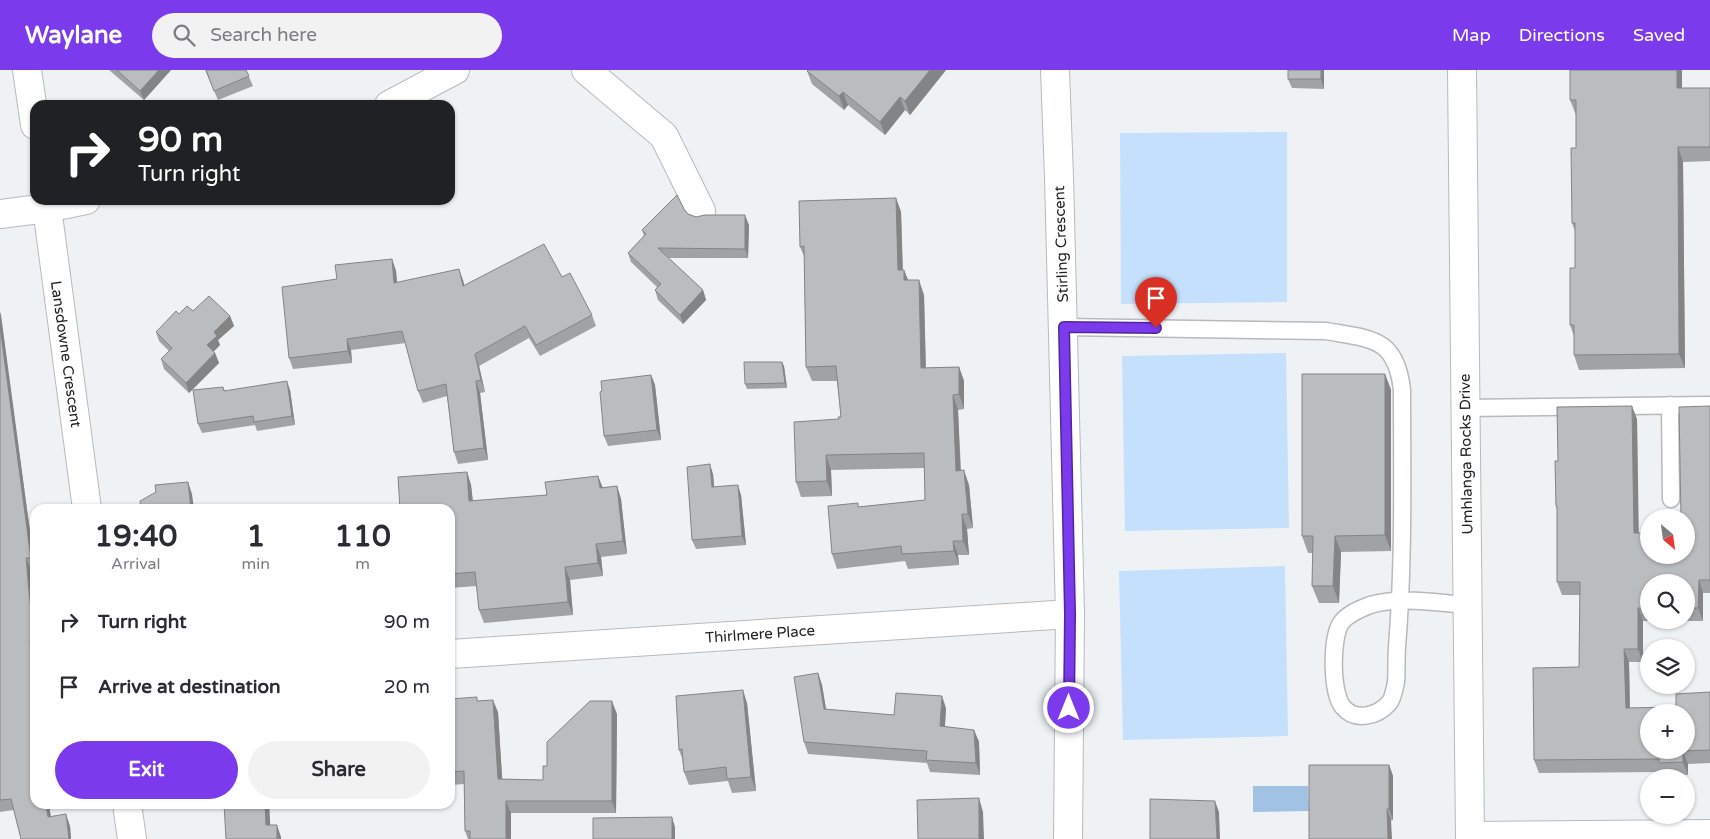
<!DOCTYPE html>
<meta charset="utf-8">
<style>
:root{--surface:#fff;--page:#f2f2f3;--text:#2b2b33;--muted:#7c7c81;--accent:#7c3aed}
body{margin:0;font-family:"Varela Round",sans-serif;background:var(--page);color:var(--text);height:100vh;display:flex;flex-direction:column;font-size:19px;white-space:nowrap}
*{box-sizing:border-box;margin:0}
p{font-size:16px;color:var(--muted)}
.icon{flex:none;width:28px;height:28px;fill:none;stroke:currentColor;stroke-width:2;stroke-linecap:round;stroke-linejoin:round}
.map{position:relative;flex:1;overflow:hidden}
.details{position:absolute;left:30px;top:434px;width:425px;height:305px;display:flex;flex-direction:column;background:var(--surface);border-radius:15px;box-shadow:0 1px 4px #0004}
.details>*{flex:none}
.hud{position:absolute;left:30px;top:30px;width:425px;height:105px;border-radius:15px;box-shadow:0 1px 4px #0004;background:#202124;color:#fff;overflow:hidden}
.needle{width:32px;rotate:151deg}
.controls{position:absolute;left:1640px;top:439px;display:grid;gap:10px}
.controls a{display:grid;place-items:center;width:55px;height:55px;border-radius:50%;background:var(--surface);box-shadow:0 1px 4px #0004;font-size:25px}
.pin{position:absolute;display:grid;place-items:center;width:42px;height:42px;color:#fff;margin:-51px -21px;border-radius:50% 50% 50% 0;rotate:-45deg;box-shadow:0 0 5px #0007}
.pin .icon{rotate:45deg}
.me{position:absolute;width:55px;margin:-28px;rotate:0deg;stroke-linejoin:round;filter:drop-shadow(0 0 4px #0008)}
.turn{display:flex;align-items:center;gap:18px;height:105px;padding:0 25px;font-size:22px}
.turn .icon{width:65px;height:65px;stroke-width:2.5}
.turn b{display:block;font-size:35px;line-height:42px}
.eta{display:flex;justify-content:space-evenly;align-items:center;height:85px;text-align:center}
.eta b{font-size:30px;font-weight:800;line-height:35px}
.action{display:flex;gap:10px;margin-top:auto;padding:10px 25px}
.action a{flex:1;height:58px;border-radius:30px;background:var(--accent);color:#fff;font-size:20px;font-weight:800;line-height:58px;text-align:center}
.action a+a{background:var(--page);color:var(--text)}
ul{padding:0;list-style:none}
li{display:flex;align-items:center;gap:15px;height:65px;padding:0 25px}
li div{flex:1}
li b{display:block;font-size:19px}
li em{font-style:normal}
header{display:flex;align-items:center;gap:30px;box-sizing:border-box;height:70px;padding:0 25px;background:var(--accent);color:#fff}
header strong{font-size:24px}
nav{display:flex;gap:28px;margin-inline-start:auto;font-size:18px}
.search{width:350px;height:45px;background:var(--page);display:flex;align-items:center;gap:12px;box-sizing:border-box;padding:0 18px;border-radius:28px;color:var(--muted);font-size:19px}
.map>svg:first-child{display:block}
.green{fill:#c5e0fd}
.water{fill:#a2c2e4}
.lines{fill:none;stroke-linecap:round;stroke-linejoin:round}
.lane-casing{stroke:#b7babd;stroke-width:19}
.street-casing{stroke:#b7babd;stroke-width:30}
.secondary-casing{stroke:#b7babd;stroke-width:30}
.lane{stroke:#fff;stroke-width:16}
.street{stroke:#fff;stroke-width:28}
.secondary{stroke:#fff;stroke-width:28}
.wall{fill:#a0a3a5;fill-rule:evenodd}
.shaded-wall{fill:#828486}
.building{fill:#babdc0;stroke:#828486;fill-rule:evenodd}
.route-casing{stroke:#51269a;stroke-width:12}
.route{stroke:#7c3aed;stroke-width:9}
.labels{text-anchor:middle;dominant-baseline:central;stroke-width:4.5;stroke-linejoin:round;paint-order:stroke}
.street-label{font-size:15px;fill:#222324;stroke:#fefefe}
</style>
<header>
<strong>Waylane</strong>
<div class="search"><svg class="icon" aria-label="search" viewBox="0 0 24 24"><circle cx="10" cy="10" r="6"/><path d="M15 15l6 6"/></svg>Search here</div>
<nav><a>Map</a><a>Directions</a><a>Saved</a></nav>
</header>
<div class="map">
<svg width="1710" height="769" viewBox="0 0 1710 769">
<rect width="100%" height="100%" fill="#eff2f4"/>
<g class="green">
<polygon points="1287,62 1287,232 1121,234 1120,63"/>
<polygon points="1286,283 1289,458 1125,461 1122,286"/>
<polygon points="1285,496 1288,666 1123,670 1119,501"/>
</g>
<polygon class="water" points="1253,716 1308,716 1309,741 1253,742"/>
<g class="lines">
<defs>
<g id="lane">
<path d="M1064,257L1326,261C1371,269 1396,267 1402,320C1402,406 1404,492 1397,577C1396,589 1397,600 1396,612C1395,617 1393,629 1389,633C1378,646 1355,652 1343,637C1331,623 1331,568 1341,553C1347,544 1360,539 1370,535C1401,526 1437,533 1468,535"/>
<polyline points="1670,335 1671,429"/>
<polyline points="1466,338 1710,335"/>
</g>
<g id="street">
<polyline points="27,0 35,55"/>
<polyline points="586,0 664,66 701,141"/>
<polyline points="1055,0 1059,107 1070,544 1068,769"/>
<polyline points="389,35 455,0"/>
<polyline points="46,130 87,439"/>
<polyline points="0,144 47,138 86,130"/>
<polyline points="450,584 1070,544"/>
<polyline points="127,734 132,769"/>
<polyline points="1470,766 1710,764"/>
</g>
<polyline id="secondary" points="1462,0 1470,769"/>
</defs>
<use href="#lane" class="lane-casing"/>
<use href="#street" class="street-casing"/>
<use href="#secondary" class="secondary-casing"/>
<use href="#lane" class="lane"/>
<use href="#street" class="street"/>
<use href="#secondary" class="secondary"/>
</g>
<g class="wall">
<polygon points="109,0 171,0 144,30"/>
<polygon points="205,0 246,0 253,16 218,30"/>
<polygon points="946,0 910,45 905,40 885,65 848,35 844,40 812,14 807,1"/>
<polygon points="1324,0 1324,19 1292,18 1288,9"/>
<polygon points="1570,0 1682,0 1682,18 1710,18 1710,91 1683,92 1685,298 1579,300 1574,285 1574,266 1570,255 1575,198 1575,161 1572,153 1576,78 1576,45 1570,30"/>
<polygon points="896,128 901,142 903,200 904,200 908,210 924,225 926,298 959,297 964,311 964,339 958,340 961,400 969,415 973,458 967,459 969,485 958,485 959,495 908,499 905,491 837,499 832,484 859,437 925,430 924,398 831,400 832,426 801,427 796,412 841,347 837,311 812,311 806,297 804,186 800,177"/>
<polygon points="684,139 688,144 696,147 749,155 748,188 668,188 703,220 706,230 683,254 658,230 655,220 657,217 631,192 628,183 644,166 642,160"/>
<polygon points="392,189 396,201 397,212 463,210 464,216 562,207 592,245 596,256 540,286 529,268 479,296 485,322 480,323 488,390 458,394 454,382 447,326 423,333 418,321 406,273 351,280 352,293 293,299 289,288 337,209"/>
<polygon points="193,241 230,246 234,256 218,270 220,275 213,282 215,283 219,293 189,323 164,299 161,289 169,281 159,271 156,262"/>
<polygon points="0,242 35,498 35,499 31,500 35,546 35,583 34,583 35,734 49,734 51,747 70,756 71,769 21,769 14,740 0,742"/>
<polygon points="784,296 787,318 747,319 745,314"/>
<polygon points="1385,304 1391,320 1391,481 1341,482 1339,533 1319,533 1312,516 1313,483 1308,483 1302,466"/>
<polygon points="651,305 655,315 661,370 608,376 604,366 602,321"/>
<polygon points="223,317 225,321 290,320 295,355 257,361 255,355 202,363 198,354"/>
<path d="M1710,336V523H1703V551H1643V592H1629L1630,638L1676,637L1710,622V693L1688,694V705L1664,706L1662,702L1539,703L1534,690L1579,597L1580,525H1562L1557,512V440L1556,436L1558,391L1637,349L1638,463L1686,485ZM1649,512H1686V550H1649Z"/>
<polygon points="467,402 471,415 473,431 547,425 598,406 603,418 617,416 621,429 627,484 601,487 603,506 570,510 573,545 484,553 479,540 477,516 450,518 450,439"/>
<polygon points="713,404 714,417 741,425 746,475 696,479 692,470"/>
<polygon points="818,603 822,615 826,640 894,645 946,638 945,657 974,660 979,672 980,705 930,702 927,693 808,684 804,672"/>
<polygon points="450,629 478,631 498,642 502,709 543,710 547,696 617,644 616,743 511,743 511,769 468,769 465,761 464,714 450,715"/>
<polygon points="747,633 756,721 732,723 728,711 689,715 684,702 682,688 679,680"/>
<polygon points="1389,695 1393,706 1393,750 1309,769"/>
<polygon points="211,734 269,734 270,755 281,767 224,738 213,738"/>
</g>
<g class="shaded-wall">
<polygon points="159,0 171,0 144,30 140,21"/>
<polygon points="930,0 946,0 910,45 905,31"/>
<polygon points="1321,0 1324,0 1324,19 1321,9"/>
<polygon points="1677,0 1682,0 1682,33 1677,18"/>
<polygon points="843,22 848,35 844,40 839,26"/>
<polygon points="900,27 905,40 885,65 880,52"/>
<polygon points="1678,77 1683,92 1685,298 1679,284"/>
<polygon points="896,128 901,142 903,215 898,200"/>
<polygon points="745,145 749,155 748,188 745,179"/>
<polygon points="392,189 396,201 398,224 394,213"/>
<polygon points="459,199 463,210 467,228 463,216"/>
<polygon points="904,200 910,215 904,210"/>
<polygon points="919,210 924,225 926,312 921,298"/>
<polygon points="703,220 706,230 683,254 680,245"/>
<polygon points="0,242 1,245 35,499 31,488 0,257"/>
<polygon points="230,246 234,256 218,270 220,275 210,285 207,275 214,262"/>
<polygon points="347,269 351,280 352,293 348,281"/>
<polygon points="215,283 219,293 189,323 186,313"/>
<polygon points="475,284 479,296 485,322 481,310"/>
<polygon points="782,292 784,296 787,318 785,313"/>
<polygon points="959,297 964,311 964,339 959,324"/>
<polygon points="1385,304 1391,320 1391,481 1385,465"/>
<polygon points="651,305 655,315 661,370 657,360"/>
<polygon points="287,311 290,320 295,355 292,346"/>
<polygon points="476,311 480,323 488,390 484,378"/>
<polygon points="953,325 958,340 961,415 956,401"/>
<polygon points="1632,336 1637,349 1639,476 1634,463"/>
<polygon points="826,385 831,400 832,426 827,411"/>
<polygon points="710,394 713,404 715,427 712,417"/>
<polygon points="964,400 969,415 973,458 968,444"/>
<polygon points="467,402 471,415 474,444 469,431"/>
<polygon points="598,406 603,419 600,418"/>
<polygon points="188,412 192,424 194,439 191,439"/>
<polygon points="738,415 741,425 746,475 742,466"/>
<polygon points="617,416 621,429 627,484 623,471"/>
<polygon points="962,444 967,459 969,485 963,471"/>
<polygon points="1335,466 1341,482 1339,533 1333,516"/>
<polygon points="953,471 958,485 959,495 954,481"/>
<polygon points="596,474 601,487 603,506 598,493"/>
<polygon points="26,488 31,500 35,546 35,574"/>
<polygon points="565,497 570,510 573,545 568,532"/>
<polygon points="1699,510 1703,523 1703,551 1698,538"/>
<polygon points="1638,538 1643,551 1643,592 1638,579"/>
<polygon points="30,572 34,583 35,592 35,608"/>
<polygon points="1624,579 1629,592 1630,651 1626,638"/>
<polygon points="818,603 822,615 828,651 824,639"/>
<polygon points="743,620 747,633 756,721 751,707"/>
<polygon points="942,626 946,638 944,668 940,656"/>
<polygon points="493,630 498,642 503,721 498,709"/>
<polygon points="612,631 617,644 616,743 612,731"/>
<polygon points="974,660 979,672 980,705 976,693"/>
<polygon points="1683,681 1688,694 1688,705 1683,692"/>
<polygon points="1389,695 1393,706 1393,750 1389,739"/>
<polygon points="979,728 983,742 984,769 979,769"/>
<polygon points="506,731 511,743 511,769 506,769"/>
<polygon points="1215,731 1219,742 1220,769 1217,769"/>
<polygon points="46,734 49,734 52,758 48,747"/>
<polygon points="265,734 269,734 271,768 266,755"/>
<polygon points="1387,739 1391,750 1392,769 1388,769"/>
<polygon points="66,744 70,756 71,769 69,769"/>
<polygon points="672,747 675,757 675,769 672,769"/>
<polygon points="277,755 281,767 281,769 277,769"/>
</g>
<g class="building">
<polygon points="117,0 159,0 140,21"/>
<polygon points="206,0 246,0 249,6 214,21"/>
<polygon points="808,0 930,0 905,31 900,27 880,52 843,22 839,26 807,1"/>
<rect x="1288" y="0" width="33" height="9"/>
<polygon points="1570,0 1677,0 1677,18 1710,18 1710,77 1678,77 1679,284 1574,285 1574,255 1570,255 1570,198 1575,198 1575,153 1572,153 1571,78 1576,78 1576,30 1570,30"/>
<polygon points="677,125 684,139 688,144 696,147 705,145 745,145 745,179 658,178 703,220 680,245 655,220 661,214 628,183 646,164 642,160"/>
<polygon points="896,128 898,200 904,200 904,210 919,210 921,298 959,297 959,324 953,325 956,401 964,400 968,444 962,444 963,471 953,471 954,481 902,484 901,476 832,484 828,436 858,433 858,437 925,430 924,383 826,385 827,411 796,412 794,352 839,349 838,347 841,347 836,296 806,297 804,176 800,177 799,131"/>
<polygon points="544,174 562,207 570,203 592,245 536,275 525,256 475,284 481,310 476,311 484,378 454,382 446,314 418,321 402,261 347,269 348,281 289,288 282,217 337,209 335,195 392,189 394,213 459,199 463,216"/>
<polygon points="209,226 230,246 214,262 217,266 207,275 215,283 186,313 161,289 172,278 156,262 176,241 179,244 187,236 193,241"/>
<polygon points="0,257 31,488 26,488 34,572 30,572 35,608 35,734 46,734 48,747 66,744 69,769 21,769 11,729 0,730"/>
<polygon points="744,292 782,292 785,313 745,314"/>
<polygon points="1302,304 1385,304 1385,465 1335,466 1333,516 1312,516 1313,466 1302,466"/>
<polygon points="651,305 657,360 604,366 600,322 602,321 601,311"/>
<polygon points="287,311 292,346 254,352 253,346 198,354 193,320 223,317 224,321"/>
<path d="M1632,336L1634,463H1649V485H1686V448H1681L1679,337L1710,336V510H1699L1698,538H1686V512H1649V538H1638V579H1624L1626,638L1676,637V624L1710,622V680L1683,681V692L1659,693V689L1534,690L1533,598L1579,597L1580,512H1557V436H1556L1555,391H1558L1557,337ZM1649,642H1686V680H1649Z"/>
<polygon points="710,394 712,417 738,415 742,466 692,470 687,397"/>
<polygon points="467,402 469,431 547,425 545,412 598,406 600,418 617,416 623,471 596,474 598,493 565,497 568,532 479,540 475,502 450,504 450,439 400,439 398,407"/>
<polygon points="188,412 191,439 141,439 140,431 156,422 155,415"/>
<polygon points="303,436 304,439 285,439"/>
<polygon points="818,603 824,639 894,645 896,623 942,626 940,656 974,660 976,693 926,690 927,681 804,672 794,607"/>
<polygon points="743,620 751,707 727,709 726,697 684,702 682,679 679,680 676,626"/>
<polygon points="477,627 477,631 493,630 498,709 543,710 543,696 547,696 547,672 590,631 612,631 612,731 506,731 506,769 470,769 470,761 465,761 464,701 450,702 450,629"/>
<polygon points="1309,695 1389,695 1389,739 1387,739 1388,769 1309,769"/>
<polygon points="979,728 979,769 918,769 917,730"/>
<polygon points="1150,729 1215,731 1217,769 1150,769"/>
<polygon points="224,734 265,734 266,755 277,755 277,769 226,769"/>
<polygon points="672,747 672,769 593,769 593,748"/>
</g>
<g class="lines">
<defs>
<polyline id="route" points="1069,638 1070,544 1064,257 1156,258"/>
</defs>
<use href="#route" class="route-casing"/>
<use href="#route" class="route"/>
</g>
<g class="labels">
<g class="street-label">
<text transform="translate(1061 174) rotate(-92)">Stirling Crescent</text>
<text transform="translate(66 284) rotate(82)">Lansdowne Crescent</text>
<text transform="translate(1466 384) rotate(-91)">Umhlanga Rocks Drive</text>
<text transform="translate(760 564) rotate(-4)">Thirlmere Place</text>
</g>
</g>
</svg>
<div class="controls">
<a><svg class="needle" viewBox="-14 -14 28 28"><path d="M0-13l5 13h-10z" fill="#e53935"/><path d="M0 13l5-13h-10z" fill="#7c7c81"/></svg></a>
<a><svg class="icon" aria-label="search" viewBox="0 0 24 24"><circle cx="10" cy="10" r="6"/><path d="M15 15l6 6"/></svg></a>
<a><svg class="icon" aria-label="layers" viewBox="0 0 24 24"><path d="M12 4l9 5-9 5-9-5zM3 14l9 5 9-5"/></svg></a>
<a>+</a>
<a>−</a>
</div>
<div class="pin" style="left:1156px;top:258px;background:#d93025"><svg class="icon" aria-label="arrive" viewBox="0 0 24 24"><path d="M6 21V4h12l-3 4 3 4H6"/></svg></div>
<svg class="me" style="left:1069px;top:638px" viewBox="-20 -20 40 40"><circle r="17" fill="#7c3aed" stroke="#fff" stroke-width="3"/><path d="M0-11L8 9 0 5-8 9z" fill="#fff"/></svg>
<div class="hud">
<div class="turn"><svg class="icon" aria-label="right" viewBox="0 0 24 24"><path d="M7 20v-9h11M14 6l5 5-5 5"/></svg><div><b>90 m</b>Turn right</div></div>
</div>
<section class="details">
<div class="eta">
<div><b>19:40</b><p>Arrival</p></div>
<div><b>1</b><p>min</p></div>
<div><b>110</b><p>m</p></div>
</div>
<ul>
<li><svg class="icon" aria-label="right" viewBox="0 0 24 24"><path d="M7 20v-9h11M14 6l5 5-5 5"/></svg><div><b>Turn right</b></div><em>90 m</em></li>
<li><svg class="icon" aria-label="arrive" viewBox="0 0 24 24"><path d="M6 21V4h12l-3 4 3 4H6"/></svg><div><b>Arrive at destination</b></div><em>20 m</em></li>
</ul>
<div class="action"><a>Exit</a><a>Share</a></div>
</section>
</div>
